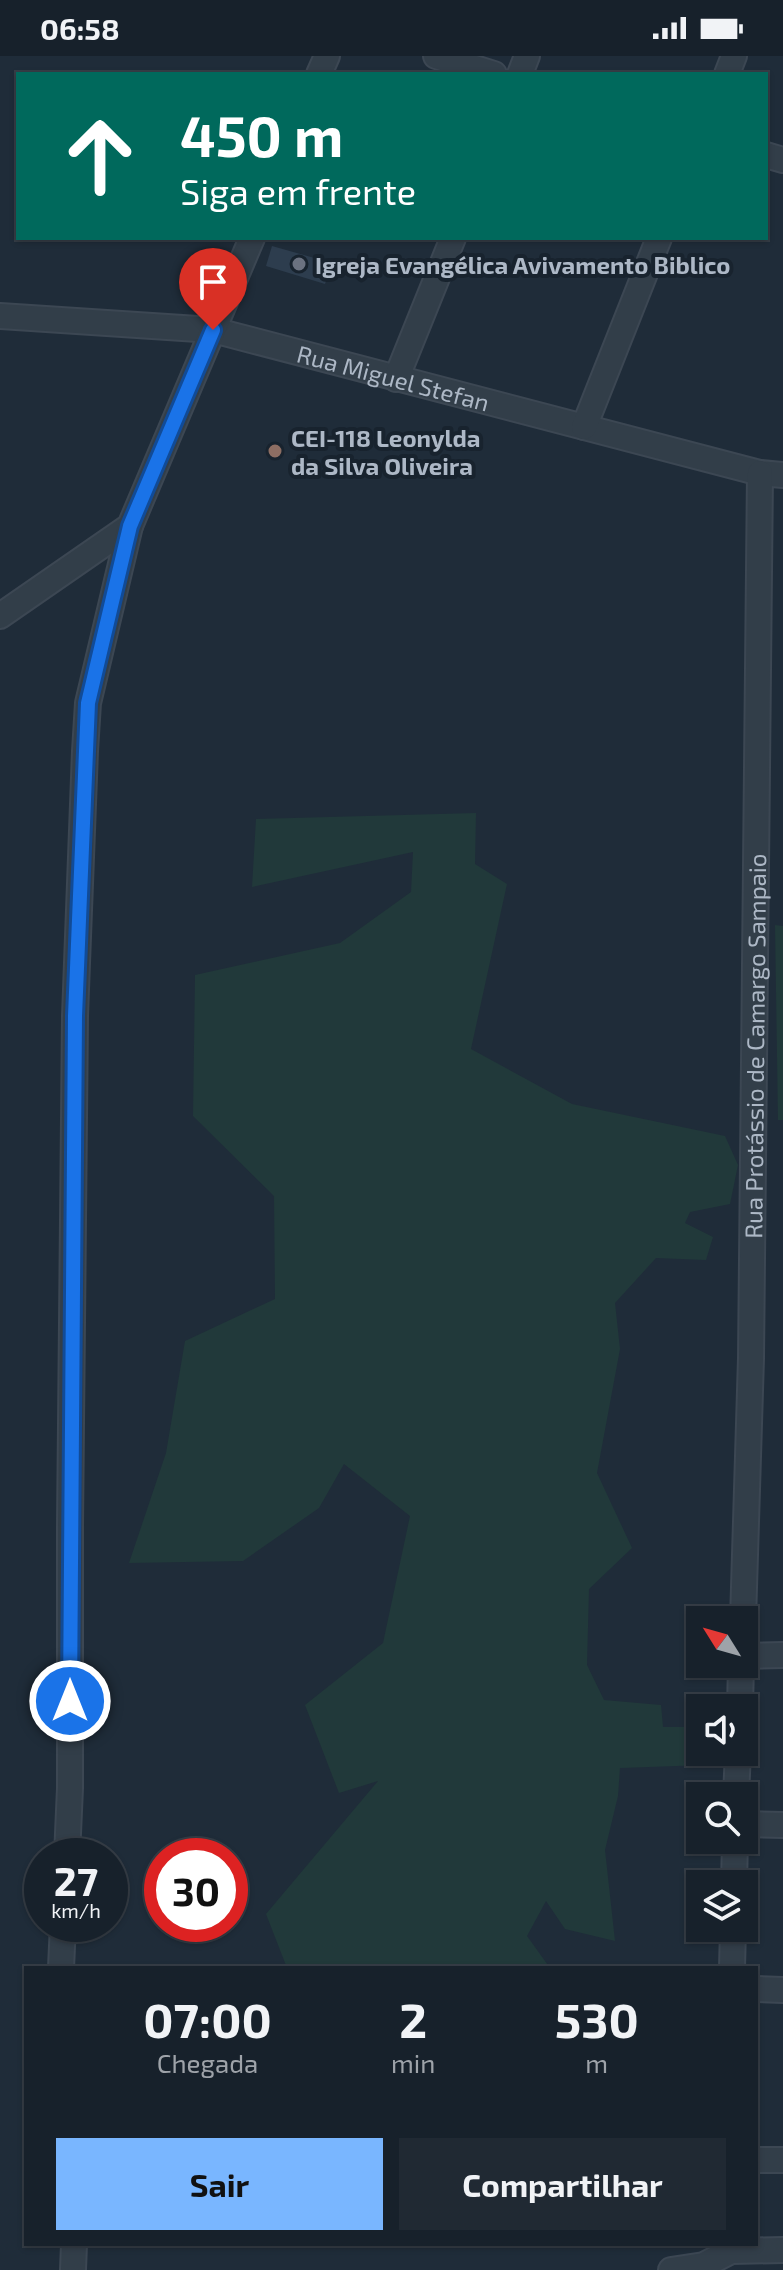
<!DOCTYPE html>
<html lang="pt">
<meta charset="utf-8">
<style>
:root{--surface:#17212b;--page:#202933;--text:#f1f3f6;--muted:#9ea3a9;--line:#363e47;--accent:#79b6ff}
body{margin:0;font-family:"Exo 2",sans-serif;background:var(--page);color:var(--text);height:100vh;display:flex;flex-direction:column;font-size:30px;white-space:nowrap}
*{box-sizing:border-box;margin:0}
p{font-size:26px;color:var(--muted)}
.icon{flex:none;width:44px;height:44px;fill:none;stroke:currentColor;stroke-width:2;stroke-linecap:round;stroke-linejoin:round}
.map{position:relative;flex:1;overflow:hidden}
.drawer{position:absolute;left:24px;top:1910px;width:734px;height:280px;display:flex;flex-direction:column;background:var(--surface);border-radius:0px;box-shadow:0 2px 6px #0004,0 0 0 2px var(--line)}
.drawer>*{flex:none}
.guide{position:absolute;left:16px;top:16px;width:752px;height:168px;border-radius:0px;box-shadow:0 2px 6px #0004,0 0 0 2px var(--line);background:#00695c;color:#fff;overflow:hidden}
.needle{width:52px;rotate:307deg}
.buttons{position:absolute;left:686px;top:1550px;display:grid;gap:16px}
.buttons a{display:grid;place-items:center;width:72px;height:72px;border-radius:0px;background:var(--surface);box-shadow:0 2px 6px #0004,0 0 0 2px var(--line);font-size:40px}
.speed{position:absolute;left:24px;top:1782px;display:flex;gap:16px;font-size:40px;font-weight:700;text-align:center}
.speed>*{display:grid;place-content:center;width:104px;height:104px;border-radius:50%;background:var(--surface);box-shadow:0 2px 6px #0004,0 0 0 2px var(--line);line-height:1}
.speed small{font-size:20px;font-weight:400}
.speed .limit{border:12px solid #d22;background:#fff;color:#111}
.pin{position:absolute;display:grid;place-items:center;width:68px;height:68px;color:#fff;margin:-82px -34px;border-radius:50% 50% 50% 0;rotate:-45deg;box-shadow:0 0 8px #0007}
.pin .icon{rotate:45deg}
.me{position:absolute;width:88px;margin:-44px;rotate:0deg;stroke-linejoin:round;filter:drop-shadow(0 0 6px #0008)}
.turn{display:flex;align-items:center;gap:28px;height:168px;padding:0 32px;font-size:36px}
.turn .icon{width:104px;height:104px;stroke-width:2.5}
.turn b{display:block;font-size:56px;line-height:68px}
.eta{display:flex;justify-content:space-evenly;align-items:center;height:136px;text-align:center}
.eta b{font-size:48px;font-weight:700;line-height:56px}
.cta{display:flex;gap:16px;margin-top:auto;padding:16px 32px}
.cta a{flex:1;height:92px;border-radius:0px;background:var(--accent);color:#111;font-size:32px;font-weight:700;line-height:92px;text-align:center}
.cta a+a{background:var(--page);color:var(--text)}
.status{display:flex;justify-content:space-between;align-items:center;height:56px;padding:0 40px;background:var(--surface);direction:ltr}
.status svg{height:22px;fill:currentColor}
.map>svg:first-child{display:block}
.green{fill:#21393a}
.building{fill:#2d3d4e}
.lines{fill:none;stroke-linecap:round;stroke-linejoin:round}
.minor-casing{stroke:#3c4753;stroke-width:28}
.minor{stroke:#323e49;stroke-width:24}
.route-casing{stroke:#114b97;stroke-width:20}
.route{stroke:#1a73e8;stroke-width:14}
.worship-dot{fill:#6b7280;stroke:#18232e;stroke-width:3}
.education-dot{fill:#8d6e63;stroke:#18232e;stroke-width:3}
.labels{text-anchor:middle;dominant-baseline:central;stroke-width:8;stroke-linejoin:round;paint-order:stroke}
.poi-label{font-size:24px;font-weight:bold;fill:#adb8c6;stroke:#18232e;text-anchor:start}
.street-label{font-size:24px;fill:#adb8c6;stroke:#18232e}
</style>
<div class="status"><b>06:58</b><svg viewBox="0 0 49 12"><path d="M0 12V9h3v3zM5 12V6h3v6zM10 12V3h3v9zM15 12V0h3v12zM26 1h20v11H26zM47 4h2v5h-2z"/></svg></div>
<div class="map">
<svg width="783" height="2214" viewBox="0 0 783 2214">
<rect width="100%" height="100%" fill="#1f2c39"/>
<g class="green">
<polygon points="476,757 475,808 507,828 471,993 572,1048 725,1080 738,1109 730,1148 690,1156 685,1167 713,1181 706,1204 656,1202 615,1247 620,1293 597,1417 632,1492 589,1533 587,1609 604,1644 661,1649 663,1671 700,1671 700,1696 705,1696 706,1709 620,1712 618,1740 605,1794 615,1885 565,1873 546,1845 527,1880 550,1912 287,1912 266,1858 378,1725 339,1737 305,1649 383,1587 410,1460 344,1408 319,1452 243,1505 129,1507 166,1397 185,1285 275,1243 274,1140 193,1060 195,919 340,887 411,836 413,796 252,831 256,763"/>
<polygon points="775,869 783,870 783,1064 778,1064"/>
</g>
<polygon class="building" points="272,190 332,207 325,228 266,210"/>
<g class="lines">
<defs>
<g id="minor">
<polyline points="436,0 494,18"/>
<polyline points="319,18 327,0"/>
<polyline points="520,18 527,0"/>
<polyline points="727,18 734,0"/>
<polyline points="766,99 783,104"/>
<path id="s1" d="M0,260L213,274L760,417L783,419"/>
<polyline points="396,323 453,182"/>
<polyline points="584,371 659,182"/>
<polyline points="0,560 130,470 252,182"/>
<path id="s2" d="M743,1564L751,1302L760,417"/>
<polyline points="744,1600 783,1599"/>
<polyline points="740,1652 741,1608"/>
<polyline points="736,1740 738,1696"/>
<polyline points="744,1768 783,1769"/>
<polyline points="67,1800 70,1732 70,1471 75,960 85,695 88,647 130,470"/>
<polyline points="734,1828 735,1784"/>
<polyline points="61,1912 63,1868"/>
<polyline points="732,1912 733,1872"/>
<polyline points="756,1933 783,1934"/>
<polyline points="756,2104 783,2104"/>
<polyline points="73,2214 74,2188"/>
<polyline points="671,2214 704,2209 731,2195 783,2194"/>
</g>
</defs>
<use href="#minor" class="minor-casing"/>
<use href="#minor" class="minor"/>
</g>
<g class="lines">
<defs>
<polyline id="route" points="70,1645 75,960 88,647 130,470 213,274"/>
</defs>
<use href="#route" class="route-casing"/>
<use href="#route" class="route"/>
</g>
<circle class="worship-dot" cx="299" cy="208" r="8"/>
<circle class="education-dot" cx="275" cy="395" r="8"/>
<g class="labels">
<g class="poi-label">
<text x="315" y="208">Igreja Evangélica Avivamento Biblico</text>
<text x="291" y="381">CEI-118 Leonylda<tspan x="291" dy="28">da Silva Oliveira</tspan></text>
</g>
<g class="street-label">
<text stroke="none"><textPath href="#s1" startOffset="400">Rua Miguel Stefan</textPath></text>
<text stroke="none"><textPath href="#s2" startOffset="574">Rua Protássio de Camargo Sampaio</textPath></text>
</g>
</g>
</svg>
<div class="buttons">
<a><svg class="needle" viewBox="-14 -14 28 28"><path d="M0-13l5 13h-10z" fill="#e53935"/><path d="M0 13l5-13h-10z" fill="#9ea3a9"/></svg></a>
<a><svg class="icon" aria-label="sound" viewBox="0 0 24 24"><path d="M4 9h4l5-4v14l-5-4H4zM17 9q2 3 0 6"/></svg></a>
<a><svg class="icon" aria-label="search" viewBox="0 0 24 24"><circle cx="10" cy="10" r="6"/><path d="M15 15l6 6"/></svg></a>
<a><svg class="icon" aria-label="layers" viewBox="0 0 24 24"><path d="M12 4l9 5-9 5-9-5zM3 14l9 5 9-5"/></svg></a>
</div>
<div class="speed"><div>27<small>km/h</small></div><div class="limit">30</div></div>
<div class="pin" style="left:213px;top:274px;background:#d93025"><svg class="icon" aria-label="arrive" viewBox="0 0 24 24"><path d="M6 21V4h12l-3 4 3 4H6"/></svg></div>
<svg class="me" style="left:70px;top:1645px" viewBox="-20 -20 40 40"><circle r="17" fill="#1a73e8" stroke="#fff" stroke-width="3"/><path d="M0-11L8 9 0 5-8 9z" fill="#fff"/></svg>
<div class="guide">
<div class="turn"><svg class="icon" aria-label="ahead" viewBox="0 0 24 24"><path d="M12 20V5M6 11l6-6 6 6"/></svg><div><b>450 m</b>Siga em frente</div></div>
</div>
<section class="drawer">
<div class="eta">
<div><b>07:00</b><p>Chegada</p></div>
<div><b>2</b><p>min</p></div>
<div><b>530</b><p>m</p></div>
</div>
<div class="cta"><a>Sair</a><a>Compartilhar</a></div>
</section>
</div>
